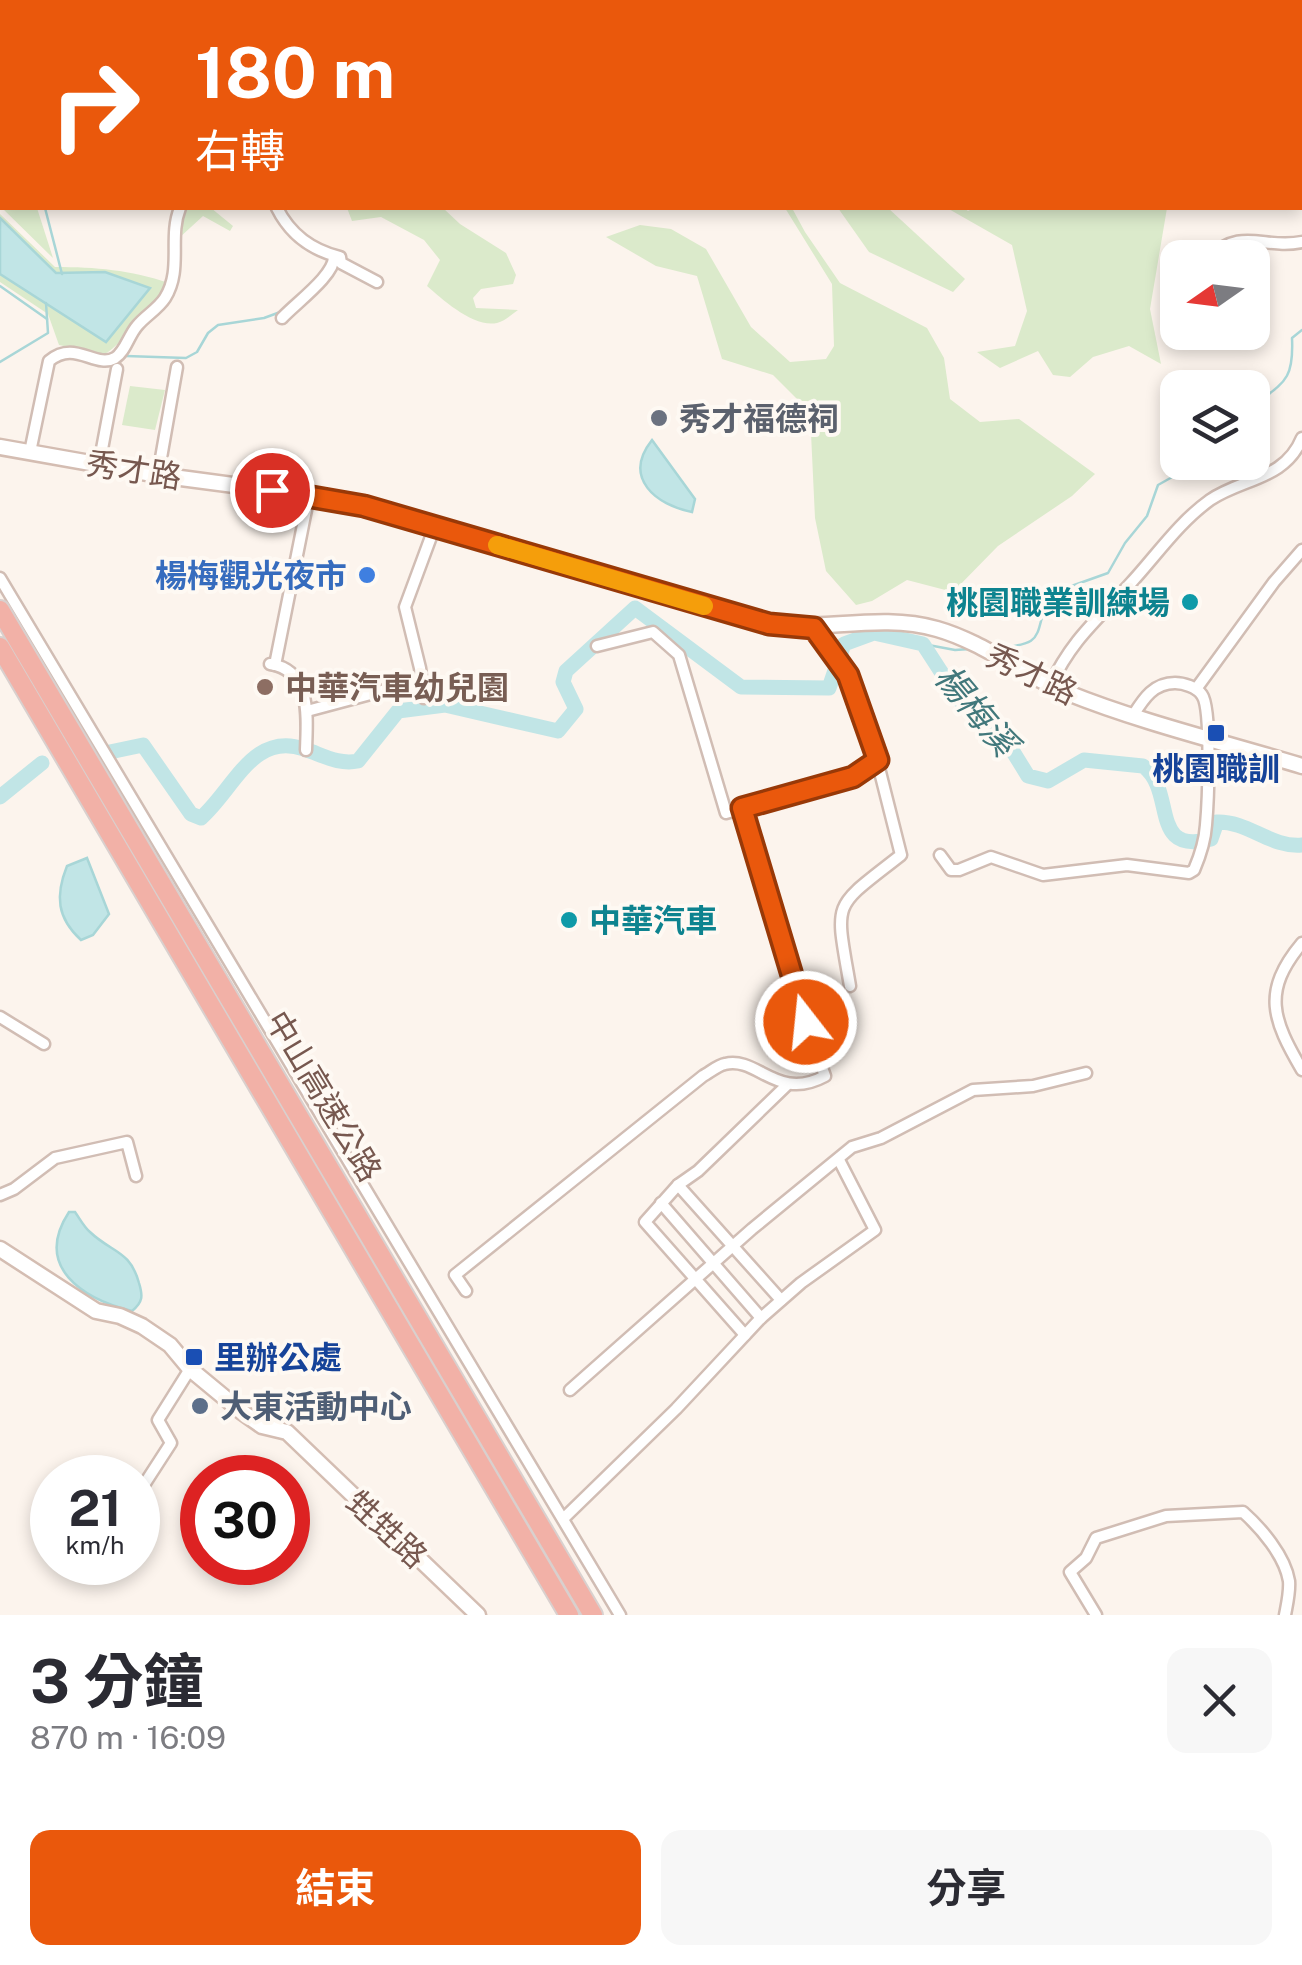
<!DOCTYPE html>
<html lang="zh-TW">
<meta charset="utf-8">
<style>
:root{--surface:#fff;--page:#f7f7f7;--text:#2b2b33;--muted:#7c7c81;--accent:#ea580c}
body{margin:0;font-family:"Public Sans","Noto Sans TC",sans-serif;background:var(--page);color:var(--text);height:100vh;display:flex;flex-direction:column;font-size:38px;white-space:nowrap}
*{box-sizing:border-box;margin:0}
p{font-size:32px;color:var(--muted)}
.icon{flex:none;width:55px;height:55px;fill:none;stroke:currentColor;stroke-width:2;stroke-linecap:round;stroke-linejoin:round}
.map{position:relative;height:1615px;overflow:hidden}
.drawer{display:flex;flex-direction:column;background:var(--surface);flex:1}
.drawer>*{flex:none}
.guide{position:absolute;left:0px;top:0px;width:1302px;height:210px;box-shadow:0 5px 15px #0003;background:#ea580c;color:#fff;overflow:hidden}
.needle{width:65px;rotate:256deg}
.tools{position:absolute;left:1160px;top:240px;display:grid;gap:20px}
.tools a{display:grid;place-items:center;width:110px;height:110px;border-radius:20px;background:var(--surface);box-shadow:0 5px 15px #0003;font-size:50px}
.speed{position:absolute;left:30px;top:1455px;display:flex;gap:20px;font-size:50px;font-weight:700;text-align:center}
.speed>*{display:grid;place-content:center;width:130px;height:130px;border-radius:50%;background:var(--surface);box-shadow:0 5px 15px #0003;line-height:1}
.speed small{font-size:25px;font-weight:400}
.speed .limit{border:15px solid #d22;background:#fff;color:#111}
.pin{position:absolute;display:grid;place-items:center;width:85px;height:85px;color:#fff;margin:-42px;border:5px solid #fff;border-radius:50%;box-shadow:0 2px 10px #0007}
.me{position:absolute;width:110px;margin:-55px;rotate:344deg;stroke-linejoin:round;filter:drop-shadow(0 0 8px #0008)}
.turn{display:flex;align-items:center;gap:35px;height:210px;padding:0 30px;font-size:45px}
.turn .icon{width:130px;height:130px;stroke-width:2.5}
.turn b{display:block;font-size:70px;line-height:85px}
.round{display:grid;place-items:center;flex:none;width:105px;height:105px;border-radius:20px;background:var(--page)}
.summary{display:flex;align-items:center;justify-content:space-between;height:170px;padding:0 30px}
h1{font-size:60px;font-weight:700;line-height:75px}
.cta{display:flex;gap:20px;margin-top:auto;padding:20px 30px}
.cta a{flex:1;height:115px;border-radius:20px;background:var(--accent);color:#fff;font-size:40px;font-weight:700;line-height:115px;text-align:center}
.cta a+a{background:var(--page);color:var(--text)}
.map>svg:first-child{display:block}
.green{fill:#dbeacb}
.water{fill:#c1e5e6;stroke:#a8d6d7;stroke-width:2.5}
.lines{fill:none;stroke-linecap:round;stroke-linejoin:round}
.stream{stroke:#a8d6d7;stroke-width:2.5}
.river{stroke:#c1e5e6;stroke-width:15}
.street-casing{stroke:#d1bdb4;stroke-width:15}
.secondary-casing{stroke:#d4bdb2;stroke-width:19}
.highway-casing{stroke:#d9d0ce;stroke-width:22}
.street{stroke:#fff;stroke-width:10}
.secondary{stroke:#fff;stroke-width:14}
.highway{stroke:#f2b1a7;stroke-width:18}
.route-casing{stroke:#983908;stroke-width:25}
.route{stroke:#ea580c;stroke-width:18}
.slow{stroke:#f59e0b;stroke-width:18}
.worship-dot{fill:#6b7280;stroke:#fef9f3;stroke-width:4}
.shop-dot{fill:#3f7fe0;stroke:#fef9f3;stroke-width:4}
.culture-dot{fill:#0f9aa8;stroke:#fef9f3;stroke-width:4}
.education-dot{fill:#8d6e63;stroke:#fef9f3;stroke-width:4}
.transit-dot{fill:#1a4fb4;stroke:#fef9f3;stroke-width:4}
.service-dot{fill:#5c6f8a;stroke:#fef9f3;stroke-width:4}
.labels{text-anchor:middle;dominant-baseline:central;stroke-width:8;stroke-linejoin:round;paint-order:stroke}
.worship-label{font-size:32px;font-weight:bold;fill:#5b616d;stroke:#fef9f3;text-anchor:start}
.street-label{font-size:32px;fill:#77584f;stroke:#fef9f3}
.shop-label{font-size:32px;font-weight:bold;fill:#366cbe;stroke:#fef9f3;text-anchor:end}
.culture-label{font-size:32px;font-weight:bold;fill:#0d838f;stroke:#fef9f3;text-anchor:end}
.education-label{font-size:32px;font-weight:bold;fill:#785e54;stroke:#fef9f3;text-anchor:start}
.transit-label{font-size:32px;font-weight:bold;fill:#164399;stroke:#fef9f3}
.service-label{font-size:32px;font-weight:bold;fill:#4e5e75;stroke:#fef9f3;text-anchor:start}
.water-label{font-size:35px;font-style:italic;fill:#42787b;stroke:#fef9f3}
</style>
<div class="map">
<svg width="1302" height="1615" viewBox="0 0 1302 1615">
<rect width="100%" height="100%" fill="#fcf4ed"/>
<g class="green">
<polygon points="610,0 948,0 611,2"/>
<polygon points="2,179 2,208 37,208 53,258 0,206"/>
<polygon points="188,208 211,208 233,226 230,231 203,216 179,238 178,225"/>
<path d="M347,208H443L460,224L506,253L516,275L513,284L481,289L473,298L476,308L518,310C511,315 505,321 497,323C474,328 443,300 427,286L440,260L424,240L381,217L352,221Z"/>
<polygon points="785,208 792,208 805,232 840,283 927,328 944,358 950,399 980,422 1019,419 1095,474 1072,496 998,546 953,592 907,580 872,601 856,605 826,571 815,518 810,412 773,375 722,359 697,276 656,266 606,237 640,225 671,229 706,249 751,327 790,362 826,359 834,346 832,284"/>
<polygon points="838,208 888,208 965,279 953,292 869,252"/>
<polygon points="947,208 964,208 968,211 974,208 1167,208 1150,309 1161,364 1129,346 1093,357 1070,377 1053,375 1038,351 1000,368 977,352 1015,346 1027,311 1012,245"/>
<path d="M0,214L55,267C96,267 130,270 169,283C164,293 114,352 106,353C92,355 73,348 59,345L48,314L0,282Z"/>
<polygon points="130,386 165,390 155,430 122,425"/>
</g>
<g class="water">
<polygon points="0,218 56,273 105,272 150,288 106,342 0,274"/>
<path d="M652,440L695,499L692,512C656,505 622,478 652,440Z"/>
<path d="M87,858L109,914L93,935L81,940C57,918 55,896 67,866Z"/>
<path d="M69,1212H75C80,1219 84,1227 90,1232C112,1253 130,1250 139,1283C143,1296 143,1302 132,1311C83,1299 33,1267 69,1212Z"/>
</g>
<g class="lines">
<g class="stream">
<polyline points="610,2 611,0"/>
<polyline points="45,208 62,274"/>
<polyline points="0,286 47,319"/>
<polyline points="126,356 186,358 197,352 208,333 218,325 264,318 283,311 313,283"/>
<polyline points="0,362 48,333 46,303"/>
<path d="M1252,407C1284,382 1294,381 1292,338L1302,330"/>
<polyline points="923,644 955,650 970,649"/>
<path d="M993,648C1048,645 1033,637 1049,594L1108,573L1125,543L1147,516L1158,485L1174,476L1215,462"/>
</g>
<g class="river">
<path d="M105,753L143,745L191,814L201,818C234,789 253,731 304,749C323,755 338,765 358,761L398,711L445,705L558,731L576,709L563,682L566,671L635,608L741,687L829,688L844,644L874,633L923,644L958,698L984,729L1004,737L1028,776L1048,781L1084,760L1143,766C1177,791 1148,856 1211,839L1217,822C1248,821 1271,848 1302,845"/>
<polyline points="0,797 42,763"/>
</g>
<defs>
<g id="street">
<polyline points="43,0 46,2"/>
<polyline points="98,0 100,2"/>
<polyline points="137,0 139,2"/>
<polyline points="387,0 388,2"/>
<polyline points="189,2 192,0"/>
<path d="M277,208C290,234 311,250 340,257L341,263L377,282"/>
<path d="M1209,258C1242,226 1264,250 1302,242"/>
<path d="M282,318C297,302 335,275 334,256"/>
<path d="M30,452L49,361C75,339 95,369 115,358C125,352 129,335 137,326C145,316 158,309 165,298C183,269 168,238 180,208"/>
<polyline points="99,465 117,369"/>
<polyline points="158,475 177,367"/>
<polyline points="0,578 620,1615"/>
<path d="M814,628L848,675L877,760L901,855C831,910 835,898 850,986"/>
<polyline points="597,646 653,632 679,655 726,813 840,781 877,760"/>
<path d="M270,664C312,670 307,718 306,750"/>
<polyline points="275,665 309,495"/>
<path d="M1050,686C1072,639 1097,620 1130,584C1156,556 1178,523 1210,500C1242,478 1285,480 1302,438"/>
<polyline points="1196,689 1274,582 1302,550"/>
<polyline points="424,698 420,668 405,607 435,526"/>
<polyline points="307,711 423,680"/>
<path d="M940,855L951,870H959L991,857L1043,875L1127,865L1189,873L1194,870C1200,856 1205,841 1206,825C1208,803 1212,709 1202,695C1197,687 1183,683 1175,683C1154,683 1144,698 1134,714"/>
<path d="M1302,943C1261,992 1273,1020 1302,1070"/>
<polyline points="0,1017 44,1044"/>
<polyline points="678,1185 781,1300"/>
<polyline points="0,1195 14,1189 55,1158 127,1142 136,1176"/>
<polyline points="661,1203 761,1318"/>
<path d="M466,1291L455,1275L703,1076C709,1073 718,1065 725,1064C758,1056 777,1102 825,1076L806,1023L742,808"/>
<polyline points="745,1335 645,1222 678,1185 698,1171 788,1084"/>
<polyline points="570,1390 752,1229 852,1147 881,1138 973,1090 1033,1086 1086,1073"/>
<polyline points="138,1494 171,1443 158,1420 190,1369"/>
<polyline points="138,1517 141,1520 138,1527"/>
<polyline points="564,1518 676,1409 761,1318 801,1283 875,1230 839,1160"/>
<path d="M1096,1615L1070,1572L1086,1558L1096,1538L1166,1516L1243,1512C1261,1528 1285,1556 1289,1581C1290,1592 1287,1604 1285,1615"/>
</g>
<g id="secondary">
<path d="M0,447L158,475L309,495L364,506L769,625C825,631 882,613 937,629C983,642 1023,675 1068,693C1140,722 1226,743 1302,766"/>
<polyline points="0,1249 96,1311 120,1316 142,1326 170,1345 190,1369 242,1412 262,1426 287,1432 478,1615"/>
</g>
<g id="highway">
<polyline points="0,610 593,1615"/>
<polyline points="0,647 569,1615"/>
</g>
</defs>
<use href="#street" class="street-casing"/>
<use href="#secondary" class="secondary-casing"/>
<use href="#highway" class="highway-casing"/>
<use href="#street" class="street"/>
<use href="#secondary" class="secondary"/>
<use href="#highway" class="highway"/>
</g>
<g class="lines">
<defs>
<polyline id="route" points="272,490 364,506 769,624 814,628 848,675 878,760 853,777 742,808 806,1022"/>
</defs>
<use href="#route" class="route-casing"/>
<use href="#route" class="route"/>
<polyline class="slow" points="497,545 704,606"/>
</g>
<circle class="worship-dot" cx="659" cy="418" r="10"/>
<circle class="shop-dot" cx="367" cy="575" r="10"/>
<g class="culture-dot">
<circle cx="1190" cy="602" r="10"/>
<circle cx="569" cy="920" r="10"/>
</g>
<circle class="education-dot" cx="265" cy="687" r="10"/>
<g class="transit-dot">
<rect x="1206" y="723" width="20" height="20" rx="5"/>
<rect x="184" y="1347" width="20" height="20" rx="5"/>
</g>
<circle class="service-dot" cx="200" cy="1406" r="10"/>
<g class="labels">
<g class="worship-label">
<text x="679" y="418">秀才福德祠</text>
</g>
<g class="street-label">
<text transform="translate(134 470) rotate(9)">秀才路</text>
<text transform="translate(1032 674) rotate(26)">秀才路</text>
<text transform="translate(324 1096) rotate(59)">中山高速公路</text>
<text transform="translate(387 1529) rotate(43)">甡甡路</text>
</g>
<g class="shop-label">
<text x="347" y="575">楊梅觀光夜市</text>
</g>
<g class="culture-label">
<text x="1170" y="602">桃園職業訓練場</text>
<text x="589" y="920" text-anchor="start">中華汽車</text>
</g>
<g class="education-label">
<text x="285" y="687">中華汽車幼兒園</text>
</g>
<g class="transit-label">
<text x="1216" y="768">桃園職訓</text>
<text x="214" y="1357" text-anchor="start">里辦公處</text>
</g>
<g class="service-label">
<text x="220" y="1406">大東活動中心</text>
</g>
<g class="water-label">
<text transform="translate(976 710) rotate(50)">楊梅溪</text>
</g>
</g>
</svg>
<div class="tools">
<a><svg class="needle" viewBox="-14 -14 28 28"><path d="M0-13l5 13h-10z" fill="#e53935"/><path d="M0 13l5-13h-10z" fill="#7c7c81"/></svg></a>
<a><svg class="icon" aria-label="layers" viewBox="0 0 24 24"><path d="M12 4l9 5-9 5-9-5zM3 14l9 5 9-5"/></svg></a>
</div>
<div class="speed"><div>21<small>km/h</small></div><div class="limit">30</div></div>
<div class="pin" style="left:272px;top:490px;background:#d93025"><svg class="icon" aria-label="arrive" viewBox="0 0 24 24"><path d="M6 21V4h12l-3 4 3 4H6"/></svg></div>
<svg class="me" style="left:806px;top:1022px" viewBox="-20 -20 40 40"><circle r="17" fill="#ea580c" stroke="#fff" stroke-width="3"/><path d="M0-11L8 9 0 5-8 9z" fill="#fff"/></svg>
<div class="guide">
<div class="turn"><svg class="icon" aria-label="right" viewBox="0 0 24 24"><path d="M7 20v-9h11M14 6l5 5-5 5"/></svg><div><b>180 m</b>右轉</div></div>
</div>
</div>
<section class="drawer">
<div class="summary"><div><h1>3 分鐘</h1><p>870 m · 16:09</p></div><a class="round"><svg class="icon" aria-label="close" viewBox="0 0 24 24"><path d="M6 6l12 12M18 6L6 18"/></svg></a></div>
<div class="cta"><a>結束</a><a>分享</a></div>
</section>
